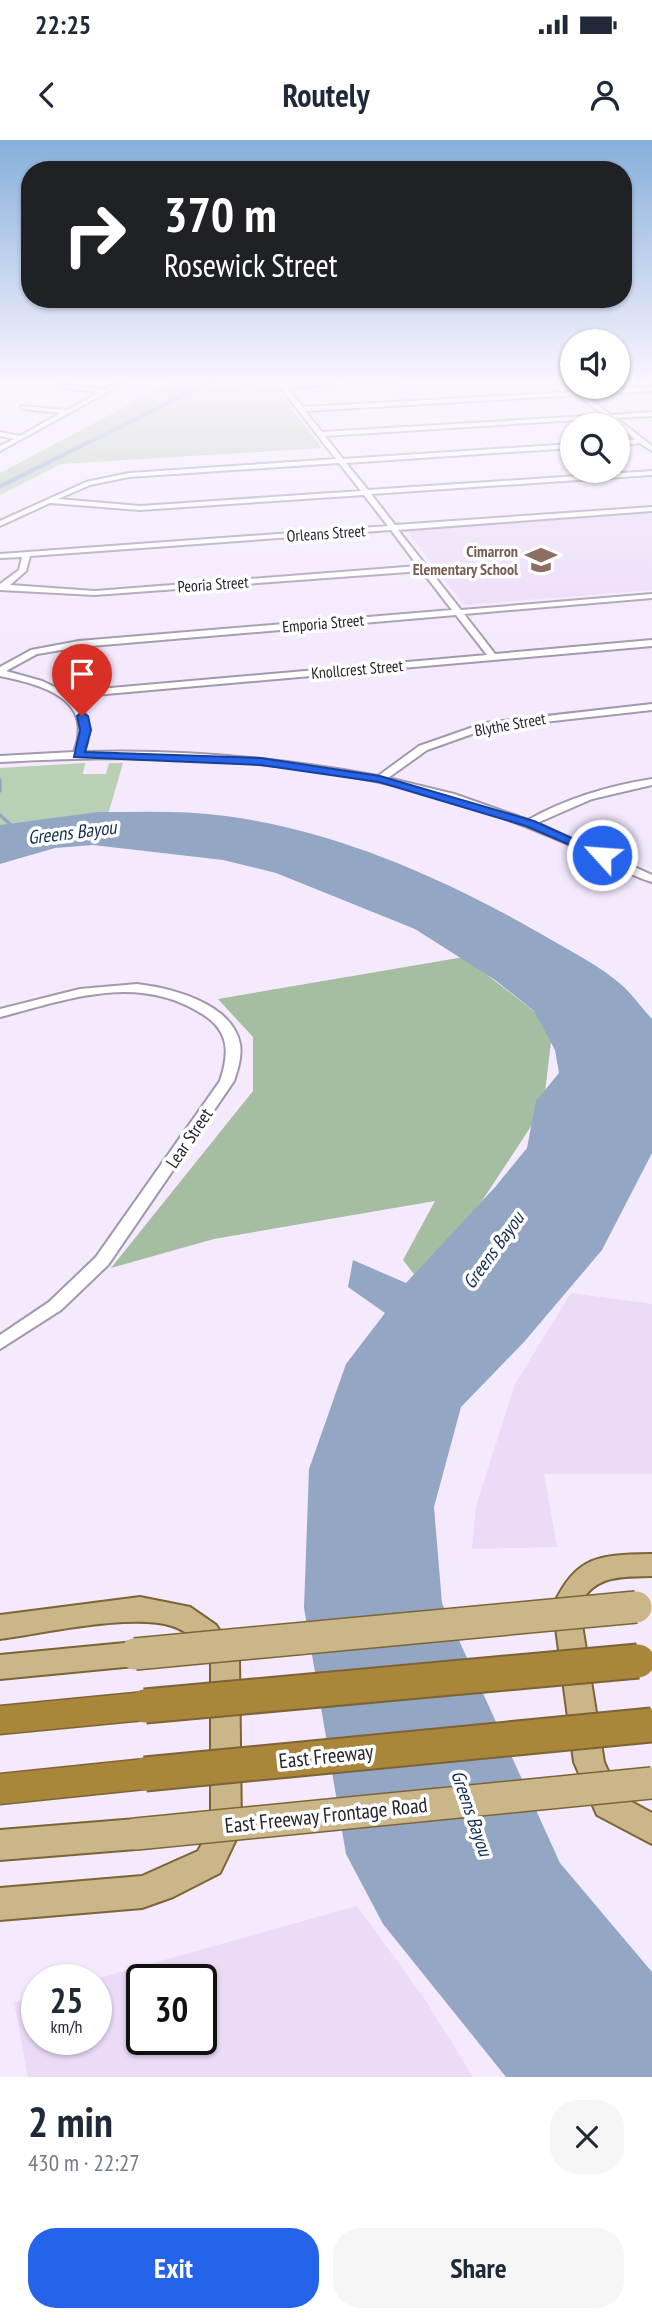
<!DOCTYPE html>
<meta charset="utf-8">
<style>
:root{--surface:#fff;--page:#f6f6f7;--text:#1f2937;--muted:#747a83;--accent:#2563eb}
body{margin:0;font-family:"PT Sans Narrow",sans-serif;background:var(--page);color:var(--text);height:100vh;display:flex;flex-direction:column;font-size:26px;white-space:nowrap}
*{box-sizing:border-box;margin:0}
p{font-size:23px;color:var(--muted)}
.icon{flex:none;width:38px;height:38px;fill:none;stroke:currentColor;stroke-width:2;stroke-linecap:round;stroke-linejoin:round}
.map{position:relative;height:1937px;overflow:hidden}
.sheet{display:flex;flex-direction:column;background:var(--surface);flex:1}
.sheet>*{flex:none}
.banner{position:absolute;left:21px;top:21px;width:611px;height:147px;border-radius:28px;box-shadow:0 2px 5px #0004;background:#202124;color:#fff;overflow:hidden}
.tools{position:absolute;left:560px;top:189px;display:grid;gap:14px}
.tools a{display:grid;place-items:center;width:70px;height:70px;border-radius:50%;background:var(--surface);box-shadow:0 2px 5px #0004;font-size:35px}
.speed{position:absolute;left:21px;top:1824px;display:flex;gap:14px;font-size:35px;font-weight:700;text-align:center}
.speed>*{display:grid;place-content:center;width:91px;height:91px;border-radius:50%;background:var(--surface);box-shadow:0 2px 5px #0004;line-height:1}
.speed small{font-size:18px;font-weight:400}
.speed .limit{border:4px solid #111;border-radius:10px;background:#fff;color:#111}
.pin{position:absolute;display:grid;place-items:center;width:60px;height:60px;color:#fff;margin:-72px -30px;border-radius:50% 50% 50% 0;rotate:-45deg;box-shadow:0 0 7px #0007}
.pin .icon{rotate:45deg}
.me{position:absolute;width:77px;margin:-38px;rotate:296deg;stroke-linejoin:round;filter:drop-shadow(0 0 5px #0008)}
.turn{display:flex;align-items:center;gap:24px;height:147px;padding:0 28px;font-size:32px}
.turn .icon{width:91px;height:91px;stroke-width:2.5}
.turn b{display:block;font-size:49px;line-height:60px}
.round{display:grid;place-items:center;flex:none;width:74px;height:74px;border-radius:28px;background:var(--page)}
.summary{display:flex;align-items:center;justify-content:space-between;height:119px;padding:0 28px}
h1{font-size:42px;font-weight:700;line-height:52px}
.primary-button{display:flex;gap:14px;margin-top:auto;padding:14px 28px}
.primary-button a{flex:1;height:80px;border-radius:28px;background:var(--accent);color:#fff;font-size:28px;font-weight:700;line-height:80px;text-align:center}
.primary-button a+a{background:var(--page);color:var(--text)}
.status{display:flex;justify-content:space-between;align-items:center;height:49px;padding:0 35px;background:var(--surface);direction:ltr}
.status svg{height:19px;fill:currentColor}
header{display:flex;justify-content:space-between;align-items:center;height:91px;padding:0 28px;background:var(--surface);font-size:32px;font-weight:700}
.map>svg:first-child{display:block}
.built{fill:#ebdbf7;fill-rule:evenodd}
.green{fill:#bad0b5}
.forest{fill:#a5bda0}
.water{fill:#93a7c5}
.lines{fill:none;stroke-linecap:round;stroke-linejoin:round}
.stream{stroke:#93a7c5;stroke-width:3.5}
.canal{fill:#93a7c5;fill-rule:evenodd}
.minor-casing{stroke:#a398ac;stroke-width:4}
.major-casing{stroke:#7c6435;stroke-width:4}
.highway-casing{stroke:#7c6435;stroke-width:3}
.minor{fill:#fff;fill-rule:evenodd}
.major{fill:#cbb689;fill-rule:evenodd}
.highway{fill:#a9863a;fill-rule:evenodd}
.major-bridge-casing{stroke:#7c6435;stroke-width:34;stroke-linecap:butt}
.highway-bridge-casing{stroke:#7c6435;stroke-width:37;stroke-linecap:butt}
.major-bridge{stroke:#cbb689;stroke-width:31}
.highway-bridge{stroke:#a9863a;stroke-width:33}
.route{fill:#2563eb;stroke:#184099;stroke-width:2}
.labels{text-anchor:middle;dominant-baseline:central;stroke-width:7;stroke-linejoin:round;paint-order:stroke}
.far-street-label{font-size:16px;fill:#28242c;stroke:#fff}
.far-education-label{font-size:16px;font-weight:bold;fill:#785e54;stroke:#fff;text-anchor:end}
.street-label{font-size:18px;fill:#28242c;stroke:#fff}
.water-label{font-size:19px;font-style:italic;fill:#102c53;stroke:#fff}
.near-street-label{font-size:21px;fill:#28242c;stroke:#fff}
</style>
<div class="status"><b>22:25</b><svg viewBox="0 0 49 12"><path d="M0 12V9h3v3zM5 12V6h3v6zM10 12V3h3v9zM15 12V0h3v12zM26 1h20v11H26zM47 4h2v5h-2z"/></svg></div>
<header><svg class="icon" aria-label="back" viewBox="0 0 24 24"><path d="M15 5l-7 7 7 7"/></svg>Routely<svg class="icon" aria-label="person" viewBox="0 0 24 24"><circle cx="12" cy="8" r="4"/><path d="M4 21q1-7 8-7t8 7"/></svg></header>
<div class="map">
<svg width="652" height="1937" viewBox="0 0 652 1937">
<rect width="100%" height="100%" fill="#f5e9fe"/>
<g class="built">
<polygon points="652,373 652,450 464,465 407,391"/>
<polygon points="571,1153 652,1164 652,1334 544,1334 557,1407 472,1409 476,1366 515,1244"/>
<path d="M357,1766L426,1861L473,1937H28L14,1862L37,1856V1899H96V1839ZM142,1839H201V1899H142Z"/>
</g>
<g class="green">
<polygon points="176,240 210,240 277,249 322,308 61,324 0,355 0,333"/>
<polygon points="85,623 83,634 106,634 109,623 123,623 107,678 0,693 0,628"/>
</g>
<polygon class="forest" points="464,817 553,886 543,968 425,1148 403,1120 435,1061 214,1099 111,1128 253,951 253,897 218,859"/>
<path class="water" d="M98,672C141,672 184,670 226,676C338,691 446,739 543,795C570,811 601,826 624,847C634,857 643,869 652,879V1013L602,1110L524,1202L461,1267L434,1367L442,1463L560,1723L652,1832V1937H506L383,1784L346,1714L304,1468L309,1329L346,1224L385,1173L348,1147L353,1120L406,1143L496,1046L527,1008L536,961L559,933L555,910L534,871L495,840L415,789L276,733L223,720L93,705L55,708L0,724V685Z"/>
<g class="lines">
<g class="stream">
<polyline points="0,640 0,651"/>
<polyline points="0,675 12,686"/>
</g>
<polygon class="canal" points="210,240 218,240 0,349 0,344"/>
<defs>
<g id="minor">
<polygon points="121,240 129,240 0,311 0,306 14,299 0,296 0,292 20,296 61,273 23,269 21,266 67,270 100,252 63,248 61,245 105,249"/>
<path d="M217,240L280,244V240H286V244L397,240L287,248L303,267L574,252L559,240H566L580,251L652,247V251L585,255L611,275L652,272V276L616,278L652,306V311L640,303L618,305V301L636,300L608,278L325,296L343,319L572,304V308L346,323L368,350L652,331V335L371,354L395,385L652,367V371L398,390L461,470L652,454V458L464,474L495,514L652,500V506L72,557C90,573 92,590 84,612C183,609 281,618 378,636L419,606L485,583L652,564V570L489,588L427,610L388,638L454,654L528,680C567,658 608,646 652,639V645L592,659L537,683L652,735V742C631,736 610,723 590,714C554,697 518,683 482,670C328,617 161,613 0,622V616L74,612C95,558 42,545 0,536V527L31,510L79,501L452,470L422,431L95,455L0,450V444L19,430L22,417L0,418V414L388,386L364,355L140,370L50,363L0,386V381L86,342L129,333L336,319L281,248ZM578,255L604,275L322,292L305,271ZM339,323L361,351L140,366L58,359L90,345L129,337ZM391,390L418,426L95,451L10,445L26,431L30,416ZM456,475L487,515L65,552L42,541L6,531L37,514L79,507Z"/>
<path d="M137,844C171,848 232,863 240,904C242,916 238,929 234,941L108,1125L61,1170L0,1209V1195L49,1162L96,1117L220,941C229,914 230,892 204,875C138,832 69,859 0,877V869L80,849Z"/>
</g>
<g id="major">
<path d="M652,1414V1436C622,1437 594,1434 579,1466L604,1622L619,1655L652,1673V1704L597,1675L574,1622L553,1466C577,1415 599,1415 652,1414Z"/>
<path d="M140,1457L190,1467L216,1485L239,1519L241,1689L220,1733L173,1757L142,1768L0,1780V1748L142,1736L198,1711L211,1687V1522C201,1508 190,1491 172,1486C131,1473 45,1493 0,1499V1475Z"/>
<polygon points="135,1502 145,1505 149,1514 145,1523 135,1526 0,1539 0,1515"/>
<polygon points="136,1679 147,1683 151,1694 147,1705 136,1709 0,1720 0,1690"/>
</g>
<g id="highway">
<polygon points="145,1552 156,1556 161,1566 156,1576 145,1580 0,1594 0,1566"/>
<polygon points="145,1619 156,1623 161,1634 156,1645 145,1649 0,1664 0,1634"/>
</g>
</defs>
<use href="#minor" class="minor-casing"/>
<use href="#major" class="major-casing"/>
<use href="#highway" class="highway-casing"/>
<use href="#minor" class="minor"/>
<use href="#major" class="major"/>
<use href="#highway" class="highway"/>
<defs>
<g id="major-bridge">
<polyline points="135,1514 636,1467"/>
<polyline points="136,1694 652,1643"/>
</g>
<g id="highway-bridge">
<polyline points="145,1566 638,1521"/>
<polyline points="145,1634 652,1585"/>
</g>
</defs>
<use href="#major-bridge" class="major-bridge-casing"/>
<use href="#highway-bridge" class="highway-bridge-casing"/>
<use href="#major-bridge" class="major-bridge"/>
<use href="#highway-bridge" class="highway-bridge"/>
</g>
<linearGradient id="sky" x2="0" y2="1"><stop stop-color="#86afda"/><stop offset="0.47" stop-color="#faf5ff"/><stop offset="1" stop-color="#faf5ff" stop-opacity="0"/></linearGradient>
<rect width="652" height="511" fill="url(#sky)"/>
<polygon class="route" points="82,572 88,576 91,590 85,612 261,618 380,636 534,681 609,715 598,717 526,686 379,642 261,625 74,617 80,590 77,576"/>
<defs>
<symbol id="school-bare" viewBox="-9 -9 18 18"><path d="M0-5L7-2L0 1L-7-2ZM-4 1L0 2.5L4 1V4Q0 6-4 4Z" fill="#8d6e63" stroke="#fff" stroke-width="2.5" paint-order="stroke"/></symbol>
</defs>
<g fill-rule="evenodd">
<use href="#school-bare" x="519" y="398" width="44" height="44"/>
</g>
<g class="labels">
<g class="far-street-label">
<text transform="translate(326 393) rotate(-4)">Orleans Street</text>
<text transform="translate(213 444) rotate(-4)">Peoria Street</text>
<text transform="translate(323 483) rotate(-5)">Emporia Street</text>
<text transform="translate(357 529) rotate(-5)">Knollcrest Street</text>
<text transform="translate(510 584) rotate(-10)">Blythe Street</text>
</g>
<g class="far-education-label">
<text x="518" y="411">Cimarron<tspan x="518" dy="18">Elementary School</tspan></text>
</g>
<g class="street-label">
<text transform="translate(189 998) rotate(-56)">Lear Street</text>
</g>
<g class="water-label">
<text transform="translate(72 692) rotate(-7)">Greens Bayou</text>
<text transform="translate(493 1110) rotate(-54)">Greens Bayou</text>
<text transform="translate(472 1673) rotate(71)">Greens Bayou</text>
</g>
<g class="near-street-label">
<text transform="translate(326 1616) rotate(-6)">East Freeway</text>
<text transform="translate(326 1675) rotate(-6)">East Freeway Frontage Road</text>
</g>
</g>
</svg>
<div class="tools">
<a><svg class="icon" aria-label="sound" viewBox="0 0 24 24"><path d="M4 9h4l5-4v14l-5-4H4zM17 9q2 3 0 6"/></svg></a>
<a><svg class="icon" aria-label="search" viewBox="0 0 24 24"><circle cx="10" cy="10" r="6"/><path d="M15 15l6 6"/></svg></a>
</div>
<div class="speed"><div>25<small>km/h</small></div><div class="limit">30</div></div>
<div class="pin" style="left:82px;top:576px;background:#d93025"><svg class="icon" aria-label="arrive" viewBox="0 0 24 24"><path d="M6 21V4h12l-3 4 3 4H6"/></svg></div>
<svg class="me" style="left:602px;top:715px" viewBox="-20 -20 40 40"><circle r="17" fill="#2563eb" stroke="#fff" stroke-width="3"/><path d="M0-11L8 9 0 5-8 9z" fill="#fff"/></svg>
<div class="banner">
<div class="turn"><svg class="icon" aria-label="right" viewBox="0 0 24 24"><path d="M7 20v-9h11M14 6l5 5-5 5"/></svg><div><b>370 m</b>Rosewick Street</div></div>
</div>
</div>
<section class="sheet">
<div class="summary"><div><h1>2 min</h1><p>430 m · 22:27</p></div><a class="round"><svg class="icon" aria-label="close" viewBox="0 0 24 24"><path d="M6 6l12 12M18 6L6 18"/></svg></a></div>
<div class="primary-button"><a>Exit</a><a>Share</a></div>
</section>
